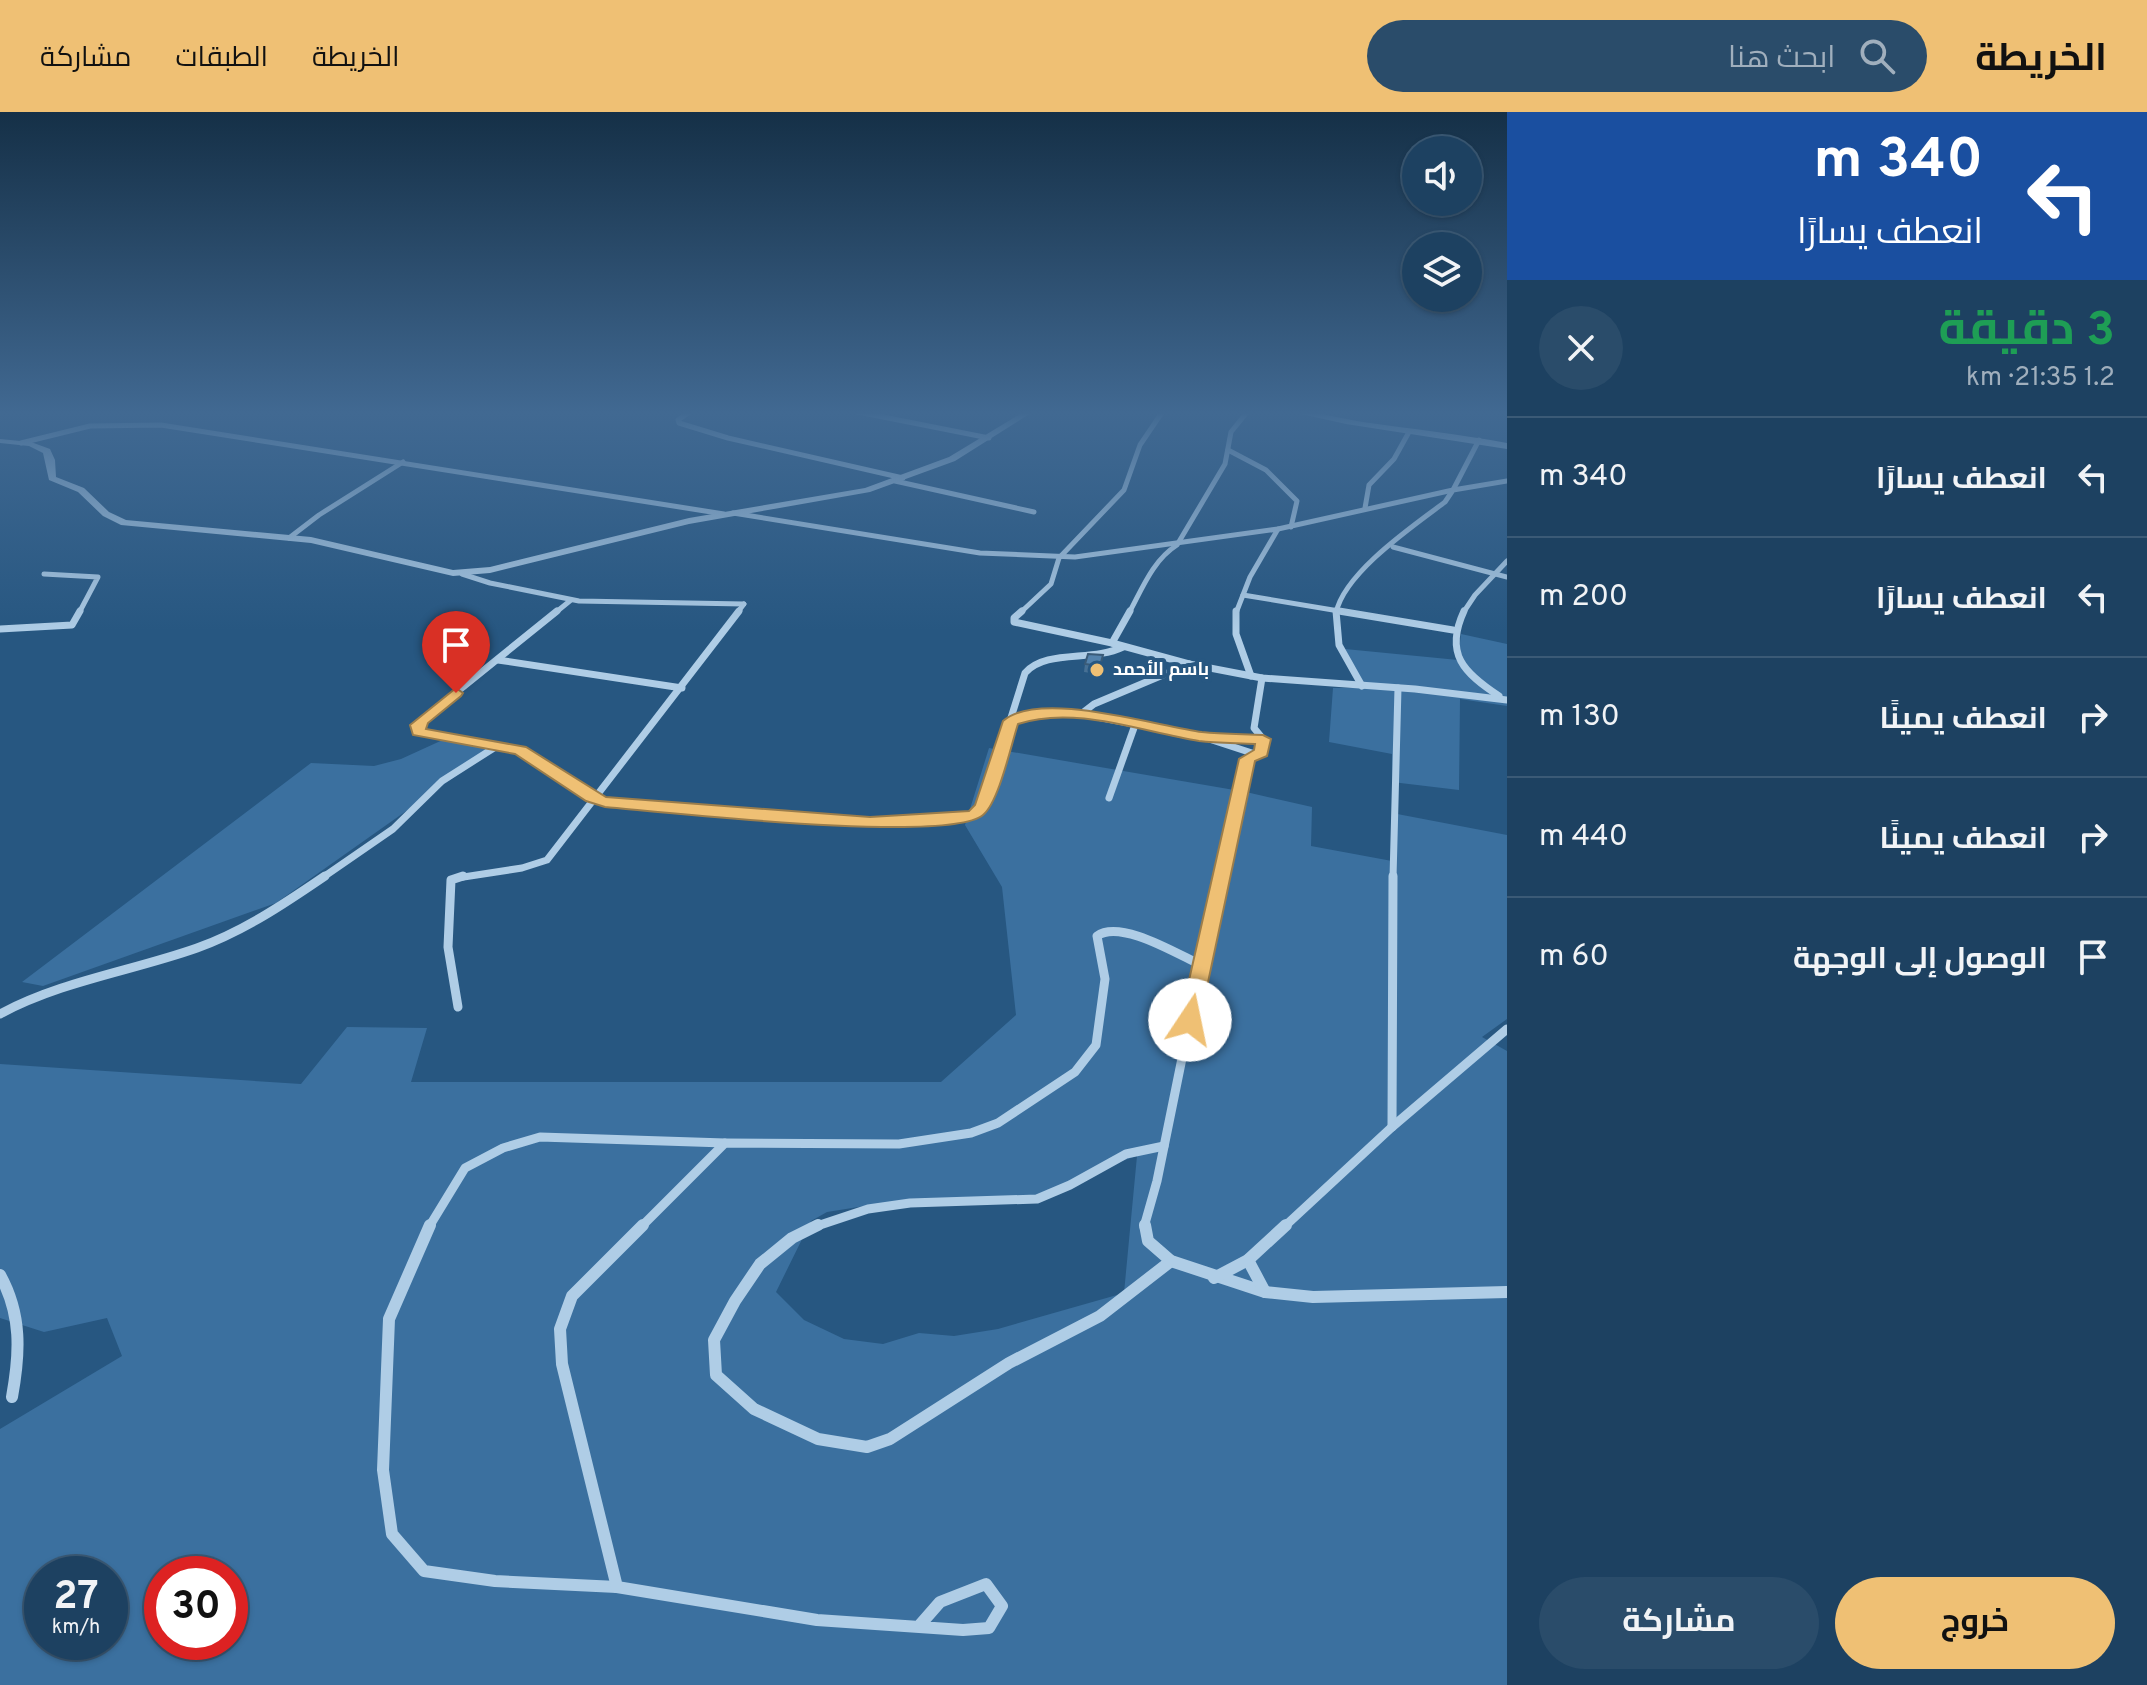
<!DOCTYPE html>
<html lang="ar">
<meta charset="utf-8">
<style>
:root{--surface:#1d4161;--page:#2a4c6a;--text:#f1f3f6;--muted:#a0afbd;--line:#3b5a76;--accent:#efc074}
body{margin:0;font-family:Overpass,Cairo,sans-serif;background:var(--page);color:var(--text);direction:rtl;height:100vh;display:flex;flex-direction:column;font-size:30px;white-space:nowrap}
*{box-sizing:border-box;margin:0}
p{font-size:26px;color:var(--muted)}
.icon{flex:none;width:44px;height:44px;fill:none;stroke:currentColor;stroke-width:2;stroke-linecap:round;stroke-linejoin:round}
.map{position:relative;flex:1;overflow:hidden;direction:ltr}
.side{display:flex;flex-direction:column;background:var(--surface);width:640px}
.side>*{flex:none}
.top-card{background:#1a4fa0;color:#fff;overflow:hidden}
.controls{position:absolute;left:1402px;top:24px;display:grid;gap:16px}
.controls a{display:grid;place-items:center;width:80px;height:80px;border-radius:50%;background:var(--surface);box-shadow:0 2px 6px #0004,0 0 0 2px var(--line);font-size:40px}
.speed{position:absolute;left:24px;top:1444px;display:flex;gap:16px;font-size:40px;font-weight:700;text-align:center}
.speed>*{display:grid;place-content:center;width:104px;height:104px;border-radius:50%;background:var(--surface);box-shadow:0 2px 6px #0004,0 0 0 2px var(--line);line-height:1}
.speed small{font-size:20px;font-weight:400}
.speed .limit{border:12px solid #d22;background:#fff;color:#111}
.pin{position:absolute;display:grid;place-items:center;width:68px;height:68px;color:#fff;margin:-82px -34px;border-radius:50% 50% 50% 0;rotate:-45deg;box-shadow:0 0 8px #0007}
.pin .icon{rotate:45deg}
.me{position:absolute;width:88px;margin:-44px;rotate:11deg;stroke-linejoin:round;filter:drop-shadow(0 0 6px #0008)}
.turn{display:flex;align-items:center;gap:28px;height:168px;padding:0 32px;font-size:36px}
.turn .icon{width:104px;height:104px;stroke-width:2.5}
.turn b{display:block;font-size:56px;line-height:68px}
.round{display:grid;place-items:center;flex:none;width:84px;height:84px;border-radius:42px;background:var(--page)}
.headline{display:flex;align-items:center;justify-content:space-between;height:136px;padding:0 32px}
h1{font-size:48px;font-weight:700;line-height:60px;color:#1e9e55}
.cta{display:flex;gap:16px;margin-top:auto;padding:16px 32px}
.cta a{flex:1;height:92px;border-radius:48px;background:var(--accent);color:#111;font-size:32px;font-weight:700;line-height:92px;text-align:center}
.cta a+a{background:var(--page);color:var(--text)}
ul{padding:0;list-style:none}
li{display:flex;align-items:center;gap:24px;height:120px;padding:0 32px;border-top:2px solid var(--line)}
li div{flex:1}
li b{display:block;font-size:30px}
li em{font-style:normal}
header{display:flex;align-items:center;gap:48px;box-sizing:border-box;height:112px;padding:0 40px;background:var(--accent);color:#111}
header strong{font-size:38px}
nav{display:flex;gap:44px;margin-inline-start:auto;font-size:28px}
.search{width:560px;height:72px;background:var(--page);display:flex;align-items:center;gap:20px;box-sizing:border-box;padding:0 28px;border-radius:44px;color:var(--muted);font-size:30px}
main{display:flex;flex:1;min-height:0}
.map>svg:first-child{display:block}
.green{fill:#3b709f;fill-rule:evenodd}
.lines{fill:none;stroke-linecap:round;stroke-linejoin:round}
.canal{fill:#567896;fill-rule:evenodd}
.minor-far3{stroke:#afcde6;stroke-width:5}
.minor-far2{stroke:#afcde6;stroke-width:7}
.minor-far1{stroke:#afcde6;stroke-width:9}
.minor{stroke:#afcde6;stroke-width:12}
.tertiary{fill:#afcde6;fill-rule:evenodd}
.wall{fill:#477094}
.building{fill:#5382ac;stroke:#3a5b78;stroke-width:2}
.route{fill:#efc074;stroke:#9b7d4b;stroke-width:2}
.poi-dot{fill:#efc074;stroke:#275781;stroke-width:3}
.labels{text-anchor:middle;dominant-baseline:central;stroke-width:8;stroke-linejoin:round;paint-order:stroke}
.far-poi-label{font-size:18px;font-weight:bold;fill:#fff;stroke:#275781;text-anchor:start}
</style>
<header>
<strong>الخريطة</strong>
<div class="search"><svg class="icon" aria-label="search" viewBox="0 0 24 24"><circle cx="10" cy="10" r="6"/><path d="M15 15l6 6"/></svg>ابحث هنا</div>
<nav><a>الخريطة</a><a>الطبقات</a><a>مشاركة</a></nav>
</header>
<main>
<section class="side">
<div class="top-card">
<div class="turn"><svg class="icon" aria-label="left" viewBox="0 0 24 24"><path d="M17 20v-9H6M10 6l-5 5 5 5"/></svg><div><b>340 m</b>انعطف يسارًا</div></div>
</div>
<div class="headline"><div><h1>3 دقيقة</h1><p>1.2 km · 21:35</p></div><a class="round"><svg class="icon" aria-label="close" viewBox="0 0 24 24"><path d="M6 6l12 12M18 6L6 18"/></svg></a></div>
<ul>
<li><svg class="icon" aria-label="left" viewBox="0 0 24 24"><path d="M17 20v-9H6M10 6l-5 5 5 5"/></svg><div><b>انعطف يسارًا</b></div><em>340 m</em></li>
<li><svg class="icon" aria-label="left" viewBox="0 0 24 24"><path d="M17 20v-9H6M10 6l-5 5 5 5"/></svg><div><b>انعطف يسارًا</b></div><em>200 m</em></li>
<li><svg class="icon" aria-label="right" viewBox="0 0 24 24"><path d="M7 20v-9h11M14 6l5 5-5 5"/></svg><div><b>انعطف يمينًا</b></div><em>130 m</em></li>
<li><svg class="icon" aria-label="right" viewBox="0 0 24 24"><path d="M7 20v-9h11M14 6l5 5-5 5"/></svg><div><b>انعطف يمينًا</b></div><em>440 m</em></li>
<li><svg class="icon" aria-label="arrive" viewBox="0 0 24 24"><path d="M6 21V4h12l-3 4 3 4H6"/></svg><div><b>الوصول إلى الوجهة</b></div><em>60 m</em></li>
</ul>
<div class="cta"><a>خروج</a><a>مشاركة</a></div>
</section>
<div class="map">
<svg width="1507" height="1573" viewBox="0 0 1507 1573">
<rect width="100%" height="100%" fill="#275781"/>
<g class="green">
<polygon points="1461,522 1507,532 1507,594 1460,587 1459,678 1392,670 1392,642 1329,630 1333,576 1363,576 1345,537 1458,548"/>
<polygon points="447,626 501,632 276,791 43,874 22,870 311,651 374,654 401,647"/>
<path d="M989,636L1246,680L1312,695L1311,734L1392,749V701L1507,723V907L1482,925L1507,939V1573H0V1317L122,1244L107,1206L44,1220L0,1206V952L301,972L347,915L427,916L411,970H941L1016,903L1002,775L965,713ZM1137,1044L1124,1181L998,1217L954,1224L919,1221L883,1232L844,1227L804,1208L776,1180L811,1109L827,1100L871,1093L1057,1082L1088,1060ZM42,1462H110V1530H42ZM162,1462H230V1530H162Z"/>
</g>
<g class="lines">
<polygon class="canal" points="0,299 8,299 0,303"/>
<g class="minor-far3">
<polyline points="691,299 678,308 679,311 728,326 903,366"/>
<polyline points="853,299 989,326"/>
<polyline points="21,331 90,314 161,313 724,402"/>
<polyline points="1228,338 1266,358 1297,389 1291,415"/>
<polyline points="895,369 1034,400"/>
<polyline points="1365,396 1369,373 1394,347 1409,320"/>
<polyline points="733,401 980,441 1075,445 1278,417 1453,378 1479,328"/>
<polyline points="289,426 319,403 403,350"/>
<polyline points="1393,435 1507,465"/>
<polyline points="44,462 98,465 79,501"/>
<polyline points="462,462 490,471 579,489 744,492"/>
<polyline points="1243,483 1351,501"/>
<polyline points="555,501 571,488"/>
<polyline points="737,501 744,492"/>
<polyline points="1020,501 1051,472 1059,446 1124,378 1140,333 1163,299"/>
<path d="M1129,501C1142,477 1153,448 1177,433L1225,352L1231,320L1248,299"/>
<polyline points="1236,501 1250,465 1278,417"/>
<path d="M1336,501C1344,461 1413,414 1445,390L1453,378L1507,369"/>
<polyline points="1463,501 1475,483 1507,449"/>
</g>
<g class="minor-far2">
<path d="M557,499L422,608L418,620L520,638L592,686L605,690L820,708L960,707L975,702L983,695L1025,561C1046,537 1092,550 1123,535"/>
<polyline points="1022,499 1014,506 1014,510 1112,531 1189,552 1262,566 1415,577 1507,588"/>
<polyline points="1236,499 1236,522 1251,564"/>
<polyline points="1336,499 1339,533 1362,574"/>
<polyline points="1339,499 1453,518"/>
<path d="M1464,499C1444,542 1464,561 1499,584"/>
<polyline points="0,517 72,513 80,499"/>
<polyline points="1112,531 1130,499"/>
<polyline points="498,548 682,576"/>
<polyline points="1081,602 1094,592 1189,552"/>
<polyline points="1011,609 1048,600 1081,602 1203,625 1258,643"/>
<polyline points="1212,625 1262,627"/>
<polyline points="1254,644 1264,637 1263,627 1254,616 1262,566"/>
<polyline points="1109,686 1135,613"/>
<polyline points="322,766 393,717 442,669 497,634"/>
<polyline points="457,766 522,756 547,748 739,499"/>
<polyline points="1222,766 1247,647"/>
<polyline points="1393,766 1398,576"/>
</g>
<g class="minor-far1">
<polyline points="458,895 448,835 451,768 463,764"/>
<path d="M0,902C61,869 132,859 197,836C244,819 284,792 325,764"/>
<polyline points="1392,1015 1393,764"/>
<polyline points="429,1115 465,1056 503,1036 540,1025 725,1031"/>
<path d="M641,1115L725,1031L899,1032L971,1021L998,1011L1075,960L1096,933L1105,867L1097,824C1120,807 1177,842 1201,853"/>
<polyline points="814,1115 868,1097 910,1091 1037,1087 1070,1073 1126,1042 1164,1034"/>
<polyline points="1144,1115 1157,1069 1201,853 1223,764"/>
<polyline points="1284,1115 1392,1015 1507,917"/>
</g>
<g class="minor">
<polyline points="430,1113 389,1207 383,1358 392,1422 424,1459 495,1469 617,1475"/>
<polyline points="643,1113 572,1184 560,1217 562,1252 617,1475 817,1508 963,1518 989,1516 1002,1494 986,1472 940,1490 919,1514"/>
<polyline points="818,1113 792,1126 760,1152 735,1189 714,1228 716,1263 754,1297 818,1327 867,1335 890,1327 1009,1251 1100,1204 1171,1149"/>
<polyline points="1145,1113 1148,1129 1171,1149 1265,1180 1313,1185 1507,1180"/>
<polyline points="1248,1148 1265,1180"/>
<path d="M0,1163C22,1203 20,1241 12,1285"/>
<polyline points="1214,1166 1248,1148 1286,1113"/>
</g>
<g class="tertiary">
<polygon points="1025,299 1034,299 955,349 870,380 689,412 490,461 453,464 311,431 121,413 103,404 78,380 49,368 43,341 29,334 0,331 0,327 31,330 50,337 55,348 56,365 84,376 109,400 126,408 311,425 453,458 490,455 689,406 865,376 949,345"/>
<path d="M1288,299C1313,298 1338,306 1363,310C1411,317 1459,322 1507,331V337L1346,312Z"/>
</g>
</g>
<polygon class="wall" points="1102,551 1098,562 1084,560 1085,552"/>
<polygon class="building" points="1088,542 1103,543 1100,554 1085,552"/>
<linearGradient id="sky" x2="0" y2="1"><stop stop-color="#153047"/><stop offset="0.58" stop-color="#416992"/><stop offset="1" stop-color="#416992" stop-opacity="0"/></linearGradient>
<rect width="1507" height="519" fill="url(#sky)"/>
<path class="route" d="M456,576L463,581L461,584L428,611L426,617L526,635L606,685L870,705L969,699L975,693L1003,609C1039,577 1156,614 1202,620C1222,622 1243,622 1263,623L1271,627L1267,644L1255,649L1200,908L1190,915L1180,908L1239,647L1254,638L1255,632C1237,631 1217,631 1199,629C1142,620 1075,593 1018,612C1011,633 999,690 983,703C948,732 664,700 605,695L586,689L515,642L413,623L410,613Z"/>
<circle class="poi-dot" cx="1097" cy="558" r="8"/>
<g class="labels">
<g class="far-poi-label">
<text x="1113" y="558">باسم الأحمد</text>
</g>
</g>
</svg>
<div class="controls">
<a><svg class="icon" aria-label="sound" viewBox="0 0 24 24"><path d="M4 9h4l5-4v14l-5-4H4zM17 9q2 3 0 6"/></svg></a>
<a><svg class="icon" aria-label="layers" viewBox="0 0 24 24"><path d="M12 4l9 5-9 5-9-5zM3 14l9 5 9-5"/></svg></a>
</div>
<div class="speed"><div>27<small>km/h</small></div><div class="limit">30</div></div>
<div class="pin" style="left:456px;top:581px;background:#d93025"><svg class="icon" aria-label="arrive" viewBox="0 0 24 24"><path d="M6 21V4h12l-3 4 3 4H6"/></svg></div>
<svg class="me" style="left:1190px;top:908px" viewBox="-20 -20 40 40"><circle r="19" fill="#fff"/><path d="M0-13L10 11 0 6-10 11z" fill="#efc074"/></svg>
</div>
</main>
